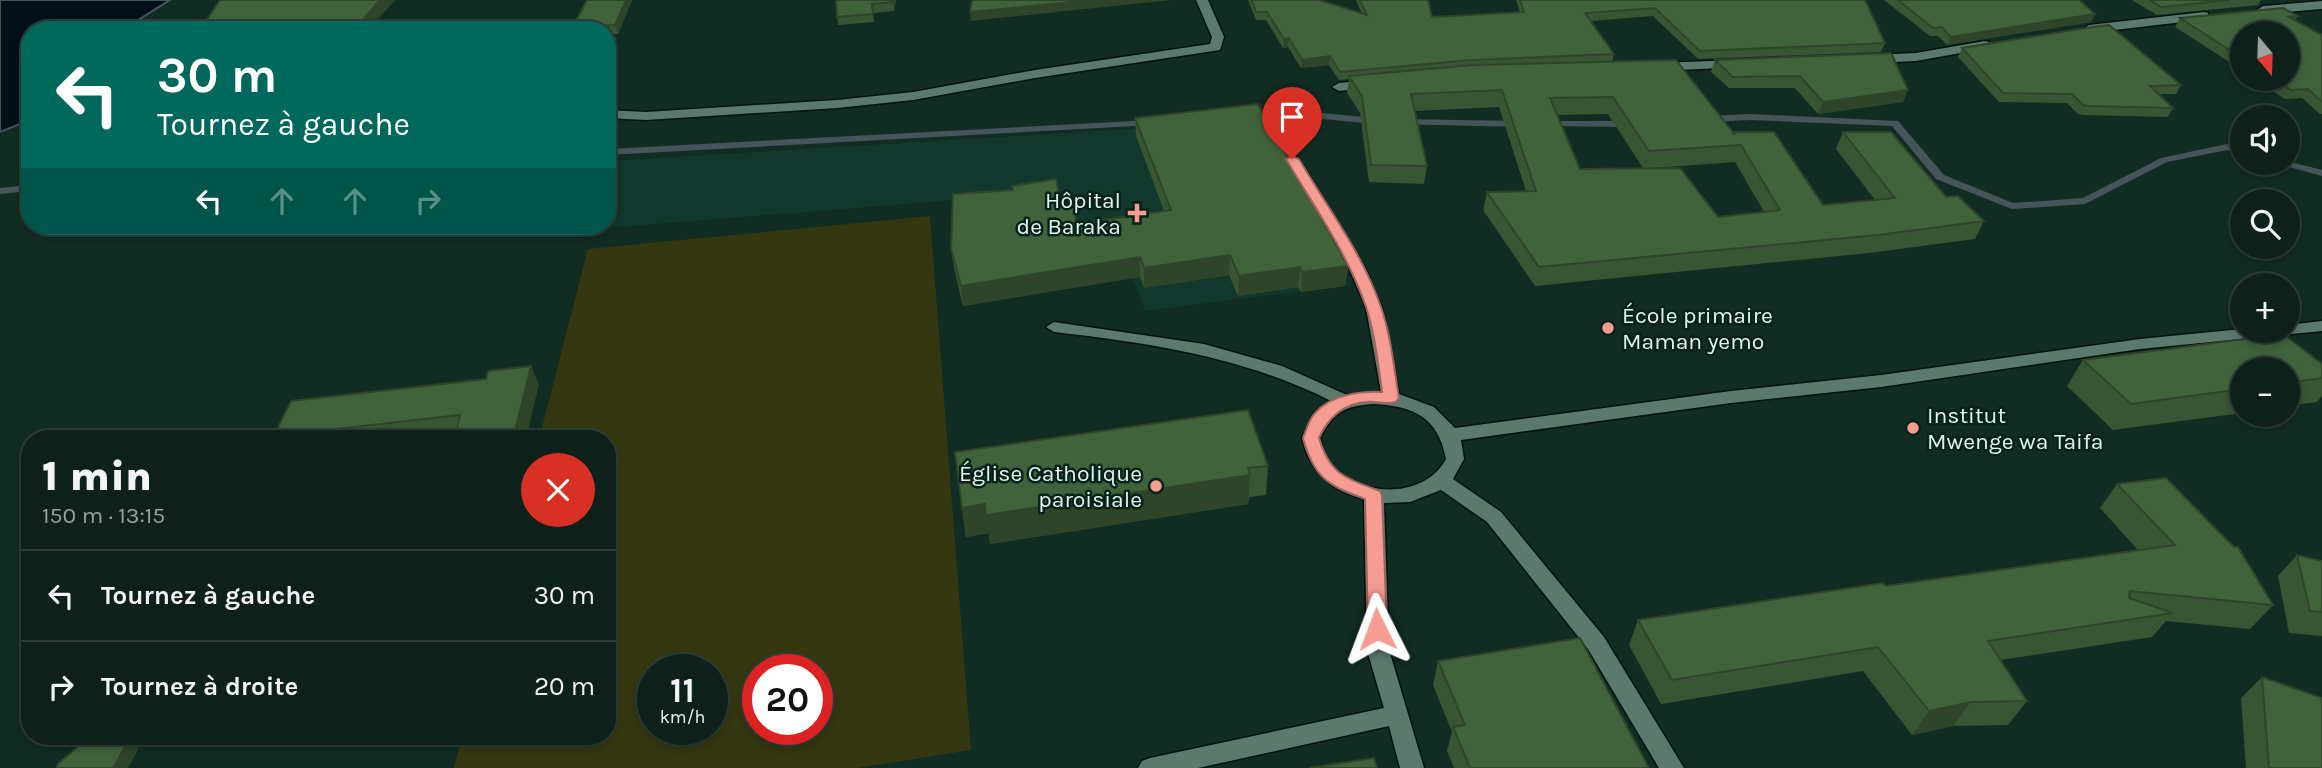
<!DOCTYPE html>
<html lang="fr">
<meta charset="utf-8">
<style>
:root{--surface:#0d211a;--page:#162923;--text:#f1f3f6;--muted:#9aa3a2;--line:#2d3e39}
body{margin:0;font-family:Karla,sans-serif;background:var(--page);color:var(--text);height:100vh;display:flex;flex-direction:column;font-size:26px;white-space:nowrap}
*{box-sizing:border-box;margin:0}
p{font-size:23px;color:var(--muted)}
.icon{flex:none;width:38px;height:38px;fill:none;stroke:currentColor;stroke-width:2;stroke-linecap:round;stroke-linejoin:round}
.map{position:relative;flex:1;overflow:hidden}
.panel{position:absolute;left:21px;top:430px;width:595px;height:315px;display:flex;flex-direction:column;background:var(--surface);border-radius:28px;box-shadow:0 4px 10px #0003,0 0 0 2px var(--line)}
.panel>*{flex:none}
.top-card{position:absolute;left:21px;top:21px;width:595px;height:214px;border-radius:28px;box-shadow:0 4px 10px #0003,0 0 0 2px var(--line);background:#00695c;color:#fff;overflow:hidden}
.needle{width:46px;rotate:161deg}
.fabs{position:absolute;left:2230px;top:21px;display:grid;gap:14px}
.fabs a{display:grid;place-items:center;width:70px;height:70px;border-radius:50%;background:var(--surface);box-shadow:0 4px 10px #0003,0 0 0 2px var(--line);font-size:35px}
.speed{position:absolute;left:637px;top:654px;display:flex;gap:14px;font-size:35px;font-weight:700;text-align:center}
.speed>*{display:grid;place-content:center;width:91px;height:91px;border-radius:50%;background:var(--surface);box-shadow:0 4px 10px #0003,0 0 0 2px var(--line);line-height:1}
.speed small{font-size:18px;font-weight:400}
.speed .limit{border:10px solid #d22;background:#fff;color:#111}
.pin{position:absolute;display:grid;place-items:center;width:60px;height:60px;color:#fff;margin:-72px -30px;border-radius:50% 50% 50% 0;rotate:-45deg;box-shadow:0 0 7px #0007}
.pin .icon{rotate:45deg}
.me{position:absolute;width:77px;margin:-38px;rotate:357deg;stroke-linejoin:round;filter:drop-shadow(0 0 5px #0008)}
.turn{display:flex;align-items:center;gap:24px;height:147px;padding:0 21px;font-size:32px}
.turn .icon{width:91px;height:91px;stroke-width:2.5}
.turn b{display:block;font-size:49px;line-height:60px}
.lanes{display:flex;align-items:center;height:66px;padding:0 21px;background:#0003;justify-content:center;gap:35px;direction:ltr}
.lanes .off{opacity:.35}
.round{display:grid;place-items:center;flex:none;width:74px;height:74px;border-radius:37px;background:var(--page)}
.summary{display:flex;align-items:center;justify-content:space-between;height:119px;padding:0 21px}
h1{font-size:42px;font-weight:800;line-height:52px}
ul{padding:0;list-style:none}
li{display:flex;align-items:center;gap:21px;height:91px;padding:0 21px;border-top:2px solid var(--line)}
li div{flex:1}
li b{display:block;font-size:26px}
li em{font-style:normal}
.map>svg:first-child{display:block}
.built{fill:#12372c}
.green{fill:#353711;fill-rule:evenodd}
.water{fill:#021119;stroke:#465559;stroke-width:2}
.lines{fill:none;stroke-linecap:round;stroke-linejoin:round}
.stream{fill:#465559;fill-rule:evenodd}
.minor-casing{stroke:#00140d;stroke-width:3}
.minor{fill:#5c796e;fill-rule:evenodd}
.wall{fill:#385534;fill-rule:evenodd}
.shaded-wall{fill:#2e452a}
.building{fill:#41633c;stroke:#2e452a;stroke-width:2;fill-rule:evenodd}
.route{fill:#f59c93;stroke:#9f6560;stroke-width:2}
.poi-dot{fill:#f59c93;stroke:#07221a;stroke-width:2.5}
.labels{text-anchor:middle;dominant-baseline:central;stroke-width:5;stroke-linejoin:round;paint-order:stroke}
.poi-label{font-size:23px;fill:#e4f4ed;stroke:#07221a;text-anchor:end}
</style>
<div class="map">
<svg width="2322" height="768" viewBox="0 0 2322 768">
<rect width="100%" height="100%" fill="#112c23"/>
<polygon class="built" points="1276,120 1348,285 1145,311 1133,278 963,306 956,200 543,233 545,226 607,226 607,161"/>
<path class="green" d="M930,216L971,750L857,768H454L462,737H607V439H539L588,249ZM653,670H712V730H653ZM758,670H817V730H758Z"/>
<polygon class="water" points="0,0 170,0 122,30 30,30 30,117 20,124 0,132"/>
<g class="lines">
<g class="stream">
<polygon points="1280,109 1375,118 1380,121 1375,124 1280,115 1247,118 1242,115 1247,112"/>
<polygon points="1751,114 1898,121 1944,175 2013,203 2083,198 2161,158 2227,144 2242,148 2242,154 2227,150 2167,162 2085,204 2012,209 1936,179 1892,126 1751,120 1708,122 1703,119 1708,116"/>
<polygon points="1400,119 1519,121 1524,124 1519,127 1397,124 1397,120"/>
<polygon points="1152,120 1155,121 1155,125 607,155 607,149"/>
<polygon points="1547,121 1631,121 1636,124 1631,127 1544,126 1542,124"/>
<polygon points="2287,161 2322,170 2322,176 2281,165 2280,163 2287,163"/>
<polygon points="30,185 30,191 0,194 0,188"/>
</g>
<defs>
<g id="minor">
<polygon points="1196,0 1208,0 1224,37 1220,50 1035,78 913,100 837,108 646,120 607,118 607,110 646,112 837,100 913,92 1035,70 1210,44 1212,37"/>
<polygon points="2322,1 2322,9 2263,14 2257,10 2263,6"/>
<polygon points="2204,12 2208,13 2208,19 2089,33 2083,29 2089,25"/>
<polygon points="1985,41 1989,42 1989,48 1916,61 1871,63 1865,59 1871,55 1916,53"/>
<polygon points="1738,60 1744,64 1742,67 1657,71 1651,67 1657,63"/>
<polygon points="1371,80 1377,84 1376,87 1339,91 1332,87 1339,83"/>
<path d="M1292,155L1299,159L1366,270L1382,308L1399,394L1434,407L1455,428L1731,391L1881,375L2140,339L2242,329L2287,331V325L2322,321V331L2140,349L1881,387L1731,403L1461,440L1464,459L1453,479L1501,512L1604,637L1684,768H1659L1588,649L1487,522L1441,490L1410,502L1384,503L1389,650L1424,768H1400L1389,726L1198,768H1138L1142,761L1150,758L1384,708L1367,650L1364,499C1331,491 1310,472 1302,438L1315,412L1331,401C1244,357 1150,343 1054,332L1046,327L1054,322L1204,344L1282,366L1347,395L1381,392L1366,308L1350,270L1285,159ZM1373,404C1414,406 1438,417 1446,459C1423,502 1352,497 1327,459C1323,454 1322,445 1320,438C1332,412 1345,406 1373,404Z"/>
</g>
</defs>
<use href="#minor" class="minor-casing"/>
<use href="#minor" class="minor"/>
</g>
<g class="wall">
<polygon points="632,0 618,34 607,34 607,30 573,30 573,27"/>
<polygon points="836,0 896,0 894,11 873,13 874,22 838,25"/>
<path d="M1248,0H1319L1362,14L1356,0H1428L1432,17L1520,12L1516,0H1865L1885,43L1881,52L1698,59L1653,16L1591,21L1614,54L1612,61L1733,132L1823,205L1875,200L1836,149L1843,132L1984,221L1975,239L1869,253L1535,286L1483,210L1487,192L1526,191L1499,107L1414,111L1427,166L1424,184L1369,182L1360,113L1347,93L1349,79L1339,80L1329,65L1301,68L1288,47L1283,48L1266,20H1256ZM1608,114L1643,168L1580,169L1557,115ZM1735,162L1764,212L1718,217L1654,168Z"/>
<polygon points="1884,0 2079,0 2091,22 1947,45 1938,36 1930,36"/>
<polygon points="2132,0 2261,0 2258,5 2157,15"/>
<polygon points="2298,16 2295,20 2322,35 2322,114 2320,114 2302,98 2285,99 2255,79 2287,79 2242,33 2242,70 2175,27 2180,18"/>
<polygon points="1962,48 2181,85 2176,94 2159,94 2173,108 2168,117 2084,115 2078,114 2067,103 1999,102 1958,57"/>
<polygon points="1891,53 1903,102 1818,114 1795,88 1729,88 1711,72 1715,60"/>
<polygon points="1135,118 1348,266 1345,286 1301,292 1298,287 1238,296 1229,275 1144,288 1140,277 963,306 954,268 951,248 1061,205 1076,224 1164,211 1136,136"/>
<polygon points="2083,360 2322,364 2322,396 2317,402 2287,406 2287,369 2242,369 2242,413 2113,430 2067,386"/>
<polygon points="539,384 456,435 416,439 275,439 274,436"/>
<polygon points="1268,466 1266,495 1249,497 1248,504 990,544 989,533 966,537 962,508"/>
<polygon points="2117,484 2273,605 2250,629 2166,621 2152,637 2001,660 2027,701 2008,725 1953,726 1912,735 1863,671 1661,704 1629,645 1638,620 2138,550 2100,508"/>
<polygon points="2297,555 2322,561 2322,636 2289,633 2278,576"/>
<polygon points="1438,661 1649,768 1454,768 1447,751 1452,732 1433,685"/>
<polygon points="2262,677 2322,768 2246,768 2241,698"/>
</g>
<g class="shaded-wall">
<polygon points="380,0 395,0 369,30 354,30"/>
<polygon points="626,0 632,0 618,34 615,25"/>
<polygon points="893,0 896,0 894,11 893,2"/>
<polygon points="1091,0 1172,0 971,21 970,12"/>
<polygon points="2095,14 2091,22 1947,45 1951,37"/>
<polygon points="1289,38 1288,47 1283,48 1284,39"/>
<polygon points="1330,56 1329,65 1301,68 1302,60"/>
<polygon points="1908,90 1903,102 1818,114 1823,102"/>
<polygon points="1230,255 1229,275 1144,288 1144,268"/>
<polygon points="1140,257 1140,277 963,306 961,286"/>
<polygon points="1348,266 1345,286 1301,292 1302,272"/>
<polygon points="1300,267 1298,287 1238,296 1239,276"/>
<polygon points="531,366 539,384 526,439 513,439"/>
<polygon points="1250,475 1248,504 990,544 986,515"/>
<polygon points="985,504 989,533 966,537 962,508"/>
<polygon points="1971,702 1953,726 1912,735 1929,711"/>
<polygon points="130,737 137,737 142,742 128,768 112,768"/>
</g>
<g class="building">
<polygon points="220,0 380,0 354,30 200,30"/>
<polygon points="587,0 626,0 615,25 573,27"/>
<polygon points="836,0 893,0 893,2 872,4 873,14 837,17"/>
<polygon points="972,0 1091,0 970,12"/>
<polygon points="1252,0 1319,0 1367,15 1360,0 1428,0 1432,17 1524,12 1520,0 1865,0 1885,43 1700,51 1655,8 1585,13 1614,54 1471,60 1340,72 1330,56 1302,60 1289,38 1284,39 1267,12 1256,12"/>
<polygon points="1898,0 2079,0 2095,14 1951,37 1942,27 1933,28"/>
<polygon points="2150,0 2230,0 2161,7"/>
<polygon points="2283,8 2298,16 2289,17 2322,35 2322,102 2308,89 2291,90 2274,79 2287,79 2287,33 2242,33 2242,58 2180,18"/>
<polygon points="2109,25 2181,85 2150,86 2173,108 2089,106 2083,105 2072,94 2003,93 1962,48 2092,27"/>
<polygon points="1891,53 1908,90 1823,102 1800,76 1733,77 1715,60"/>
<path d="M1676,60L1735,135L1733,132H1774L1823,205L1895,198L1843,132H1891L1946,197L1958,196L1984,221L1878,235L1539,267L1487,192L1536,191L1502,90L1411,94L1427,166L1371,165L1362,96L1349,76L1473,65ZM1613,97L1649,151L1741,145L1780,210L1718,217L1680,168L1580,169L1550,98Z"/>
<polygon points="1258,104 1348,266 1302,272 1300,267 1239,276 1230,255 1144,268 1140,257 961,286 951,248 953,194 1013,190 1012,186 1056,179 1061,205 1074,203 1076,224 1171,210 1135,118"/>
<polygon points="2283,334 2322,364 2322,378 2287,383 2287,369 2242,369 2242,389 2131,404 2083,360"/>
<polygon points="531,366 513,439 455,439 460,415 274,436 291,401 486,379 488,371"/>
<polygon points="1248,410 1268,466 1248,468 1250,475 986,515 985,504 962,508 955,452"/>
<polygon points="2166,478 2234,547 2238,547 2273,605 2130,591 2129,598 2173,613 1988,641 2027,701 1971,702 1929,711 1878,647 1672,680 1638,620 1883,583 1886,586 2175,545 2117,484"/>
<polygon points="2297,555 2322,561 2322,612 2310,611"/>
<polygon points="1580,638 1649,768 1470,768 1453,727 1465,725 1438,661"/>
<polygon points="2262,677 2322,698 2322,768 2269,768"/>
<polygon points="106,737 130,737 115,765 112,768 57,768 58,764 81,744 94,738"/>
<polygon points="1374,758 1377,768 1309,768"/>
</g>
<path class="route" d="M1292,156L1299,159C1327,207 1363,254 1381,307C1391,336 1394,368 1399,398L1396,402C1387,405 1377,401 1367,402C1344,403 1328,418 1319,438C1330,475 1346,478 1380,491L1382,495L1387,629L1384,635L1377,637L1370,635L1368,629L1365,499C1327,485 1314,478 1303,438C1306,430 1309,419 1315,413C1330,395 1360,391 1382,392C1378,364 1375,334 1366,307C1348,254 1314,207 1286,159Z"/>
<g class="poi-dot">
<path d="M1133.5 202.5h7v7h7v7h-7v7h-7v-7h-7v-7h7z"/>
<circle cx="1608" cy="328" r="7"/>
<circle cx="1913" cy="428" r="7"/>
<circle cx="1156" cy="486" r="7"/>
</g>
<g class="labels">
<g class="poi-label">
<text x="1121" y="200">Hôpital<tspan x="1121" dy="26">de Baraka</tspan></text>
<text x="1622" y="315" text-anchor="start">École primaire<tspan x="1622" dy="26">Maman yemo</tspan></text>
<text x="1927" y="415" text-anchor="start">Institut<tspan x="1927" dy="26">Mwenge wa Taifa</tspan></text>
<text x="1142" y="473">Église Catholique<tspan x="1142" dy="26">paroisiale</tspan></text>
</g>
</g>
</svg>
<div class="fabs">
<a><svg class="needle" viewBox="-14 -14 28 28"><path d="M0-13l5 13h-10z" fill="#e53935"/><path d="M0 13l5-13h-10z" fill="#9aa3a2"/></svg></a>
<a><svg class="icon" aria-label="sound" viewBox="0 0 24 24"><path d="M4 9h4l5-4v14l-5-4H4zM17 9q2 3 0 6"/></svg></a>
<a><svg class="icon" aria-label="search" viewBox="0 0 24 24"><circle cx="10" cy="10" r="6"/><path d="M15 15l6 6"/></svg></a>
<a>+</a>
<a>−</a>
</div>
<div class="speed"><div>11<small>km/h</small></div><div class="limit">20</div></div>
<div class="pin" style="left:1292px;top:159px;background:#d93025"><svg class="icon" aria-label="arrive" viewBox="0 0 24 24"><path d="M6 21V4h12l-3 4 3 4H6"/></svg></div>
<svg class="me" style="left:1377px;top:629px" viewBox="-20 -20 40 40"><path d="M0-17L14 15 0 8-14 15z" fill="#f59c93" stroke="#fff" stroke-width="4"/></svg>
<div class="top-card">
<div class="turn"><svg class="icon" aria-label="left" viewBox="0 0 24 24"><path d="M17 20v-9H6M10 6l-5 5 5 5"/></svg><div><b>30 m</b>Tournez à gauche</div></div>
<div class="lanes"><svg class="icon" aria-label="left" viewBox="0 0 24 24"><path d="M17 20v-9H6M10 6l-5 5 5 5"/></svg><svg class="icon off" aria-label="ahead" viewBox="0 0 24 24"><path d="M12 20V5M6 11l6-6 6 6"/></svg><svg class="icon off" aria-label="ahead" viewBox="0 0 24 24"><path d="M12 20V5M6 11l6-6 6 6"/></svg><svg class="icon off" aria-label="right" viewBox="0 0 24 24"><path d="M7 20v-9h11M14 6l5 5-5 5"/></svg></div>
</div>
<section class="panel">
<div class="summary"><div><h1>1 min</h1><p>150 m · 13:15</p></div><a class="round" style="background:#d93025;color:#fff"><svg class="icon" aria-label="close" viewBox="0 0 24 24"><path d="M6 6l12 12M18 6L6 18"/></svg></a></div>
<ul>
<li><svg class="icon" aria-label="left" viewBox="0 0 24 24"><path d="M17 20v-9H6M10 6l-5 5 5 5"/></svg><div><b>Tournez à gauche</b></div><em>30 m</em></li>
<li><svg class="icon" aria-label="right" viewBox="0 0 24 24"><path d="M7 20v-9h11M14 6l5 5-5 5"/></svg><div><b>Tournez à droite</b></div><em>20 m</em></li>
</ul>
</section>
</div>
